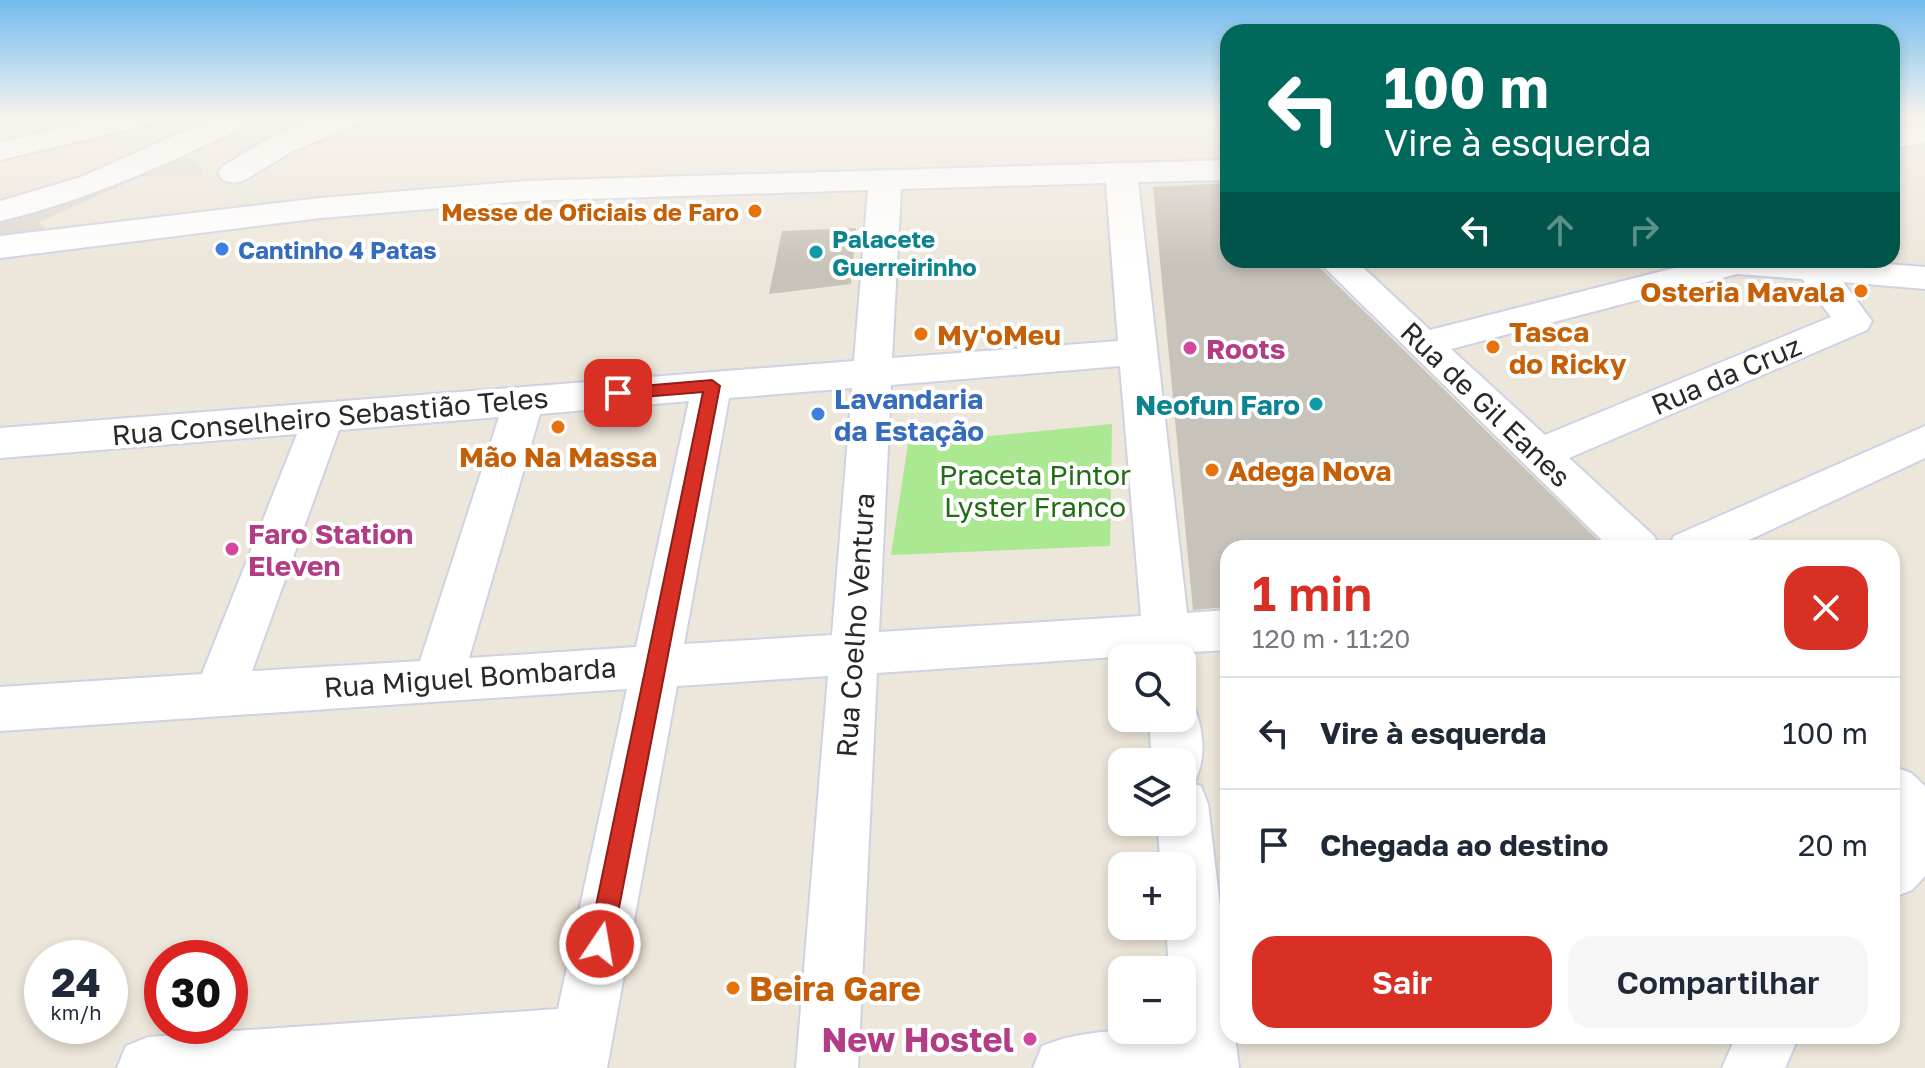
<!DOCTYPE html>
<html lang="pt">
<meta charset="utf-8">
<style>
:root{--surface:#fff;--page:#f6f6f7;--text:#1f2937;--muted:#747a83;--line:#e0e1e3;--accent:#d93025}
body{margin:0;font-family:"Golos Text",sans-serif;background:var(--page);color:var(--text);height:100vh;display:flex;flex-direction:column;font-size:30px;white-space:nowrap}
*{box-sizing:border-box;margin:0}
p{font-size:26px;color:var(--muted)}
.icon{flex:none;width:44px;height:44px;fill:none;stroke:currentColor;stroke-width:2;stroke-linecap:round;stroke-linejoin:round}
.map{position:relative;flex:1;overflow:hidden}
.panel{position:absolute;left:1220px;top:540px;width:680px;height:504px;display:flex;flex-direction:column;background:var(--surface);border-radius:24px;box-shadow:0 4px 12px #0003}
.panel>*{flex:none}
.guide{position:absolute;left:1220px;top:24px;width:680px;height:244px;border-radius:24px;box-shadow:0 4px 12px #0003;background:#00695c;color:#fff;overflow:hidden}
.buttons{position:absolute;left:1108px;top:644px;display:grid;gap:16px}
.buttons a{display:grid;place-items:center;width:88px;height:88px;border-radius:16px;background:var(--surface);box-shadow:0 4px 12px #0003;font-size:40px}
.speed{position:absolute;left:24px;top:940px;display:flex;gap:16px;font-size:40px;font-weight:700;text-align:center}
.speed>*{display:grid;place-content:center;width:104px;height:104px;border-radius:50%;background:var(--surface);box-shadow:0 4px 12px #0003;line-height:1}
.speed small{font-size:20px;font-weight:400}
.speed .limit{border:12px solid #d22;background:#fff;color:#111}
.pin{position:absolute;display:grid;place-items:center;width:68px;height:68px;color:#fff;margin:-34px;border-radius:16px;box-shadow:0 4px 12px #0006}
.me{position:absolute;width:88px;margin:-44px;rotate:12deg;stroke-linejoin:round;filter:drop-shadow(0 0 6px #0008)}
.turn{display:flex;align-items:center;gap:28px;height:168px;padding:0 32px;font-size:36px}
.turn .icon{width:104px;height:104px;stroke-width:2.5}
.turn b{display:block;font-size:56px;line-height:68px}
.lanes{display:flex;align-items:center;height:76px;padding:0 32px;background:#0003;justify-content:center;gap:40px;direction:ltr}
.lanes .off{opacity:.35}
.round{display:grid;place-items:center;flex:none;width:84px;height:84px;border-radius:24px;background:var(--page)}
.head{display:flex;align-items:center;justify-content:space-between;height:136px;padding:0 32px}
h1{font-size:48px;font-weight:600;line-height:60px;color:var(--accent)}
.action{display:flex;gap:16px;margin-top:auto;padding:16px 32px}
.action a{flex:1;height:92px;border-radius:24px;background:var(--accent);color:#fff;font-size:32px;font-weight:600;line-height:92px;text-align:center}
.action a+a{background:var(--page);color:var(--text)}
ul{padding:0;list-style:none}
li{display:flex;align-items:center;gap:24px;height:112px;padding:0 32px;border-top:2px solid var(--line)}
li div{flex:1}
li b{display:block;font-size:30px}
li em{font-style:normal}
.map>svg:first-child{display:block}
.green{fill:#aae892}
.plaza{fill:#ddd9d1}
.building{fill:#c8c3ba}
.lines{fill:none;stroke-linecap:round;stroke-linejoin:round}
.minor-casing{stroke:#cfd2e4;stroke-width:4}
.minor{fill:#fff;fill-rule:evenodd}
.route{fill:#d93025;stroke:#8d1f18;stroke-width:2}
.food-dot{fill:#e8710a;stroke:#fff;stroke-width:3}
.shop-dot{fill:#3f7fe0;stroke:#fff;stroke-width:3}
.culture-dot{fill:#0f9aa8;stroke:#fff;stroke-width:3}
.hotel-dot{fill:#d1479c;stroke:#fff;stroke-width:3}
.labels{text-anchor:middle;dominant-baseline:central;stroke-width:8;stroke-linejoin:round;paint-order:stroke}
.far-food-label{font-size:24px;font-weight:bold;fill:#c56008;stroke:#fff;text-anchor:end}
.far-culture-label{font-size:24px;font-weight:bold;fill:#0d838f;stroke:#fff;text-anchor:start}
.far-shop-label{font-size:24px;font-weight:bold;fill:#366cbe;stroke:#fff;text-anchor:start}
.food-label{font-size:28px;font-weight:bold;fill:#c56008;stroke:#fff;text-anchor:start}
.hotel-label{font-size:28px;font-weight:bold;fill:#b23c85;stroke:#fff;text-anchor:start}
.street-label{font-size:28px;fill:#292929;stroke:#fff}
.shop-label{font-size:28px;font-weight:bold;fill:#366cbe;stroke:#fff;text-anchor:start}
.culture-label{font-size:28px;font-weight:bold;fill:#0d838f;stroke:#fff;text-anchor:end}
.park-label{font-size:28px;fill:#216c14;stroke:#fff}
.near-food-label{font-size:34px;font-weight:bold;fill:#c56008;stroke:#fff;text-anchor:start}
.near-hotel-label{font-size:34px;font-weight:bold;fill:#b23c85;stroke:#fff;text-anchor:end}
</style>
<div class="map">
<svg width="1925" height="1068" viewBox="0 0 1925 1068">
<rect width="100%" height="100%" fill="#ede6da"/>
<polygon class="green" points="1112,424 1110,546 891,555 908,444"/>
<polygon class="plaza" points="186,156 199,163 203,176 143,176 39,222 47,230 0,236 0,218 68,203 157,163"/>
<g class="building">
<polygon points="1228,183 1228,260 1312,260 1606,548 1228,548 1228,607 1193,610 1153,187"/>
<polygon points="856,228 851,284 769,294 782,231"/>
</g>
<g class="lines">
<defs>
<g id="minor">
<polygon points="105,117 157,118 153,124 0,160 0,142"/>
<path d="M216,117H256L252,123C170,163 89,200 0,221V201L81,177Z"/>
<polygon points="321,117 364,117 360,123 291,152 245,180 234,183 223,180 218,173 223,166 269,138"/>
<polygon points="1925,125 1925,143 1892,149 1892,131"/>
<path d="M1228,160V180L1138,182L1187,613L1228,610V650L1191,652L1192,658L1182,674V658L1144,655L877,673L858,1068H796L828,676L677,686L607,1068H117L126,1046L148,1037L558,1009L627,689L0,731V687L202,674L297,434L0,458V428L854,361L868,190L525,201L320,218L0,258V236L320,198L525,181ZM1106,183L1118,341L892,358L901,189ZM1120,366L1141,616L879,632L891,385ZM852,388L832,635L684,644L729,398ZM689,401L636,647L469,658L540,414ZM499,417L420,661L252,671L339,430Z"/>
<path d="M1317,260H1355L1430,330L1706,260H1837L1925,267V289L1843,282L1872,321L1867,330L1569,458L1654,536L1660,548H1610ZM1737,274L1802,279L1831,317L1545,435L1451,349Z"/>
<polygon points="1925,426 1925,458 1732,548 1668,548 1674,536"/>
<path d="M1182,699L1192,702C1203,726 1207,754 1196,779L1188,782L1201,786L1208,804L1228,974V1036H1235L1239,1068H1033L1042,1046C1085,1028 1136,1030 1182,1030V970H1169L1166,926H1182V866H1161L1157,822H1182V762H1152L1149,718H1182Z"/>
<polygon points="1892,766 1911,773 1925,786 1925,876 1912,890 1892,898 1892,833 1895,829 1892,826"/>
<polygon points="1736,1036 1799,1036 1785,1068 1722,1068"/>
</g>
</defs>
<use href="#minor" class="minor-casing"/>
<use href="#minor" class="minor"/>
</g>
<linearGradient id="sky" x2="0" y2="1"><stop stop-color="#73bbee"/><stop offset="0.44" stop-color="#f7f4ee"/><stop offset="1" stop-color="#f7f4ee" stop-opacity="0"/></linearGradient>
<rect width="1925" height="267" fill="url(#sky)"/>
<polygon class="route" points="712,380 720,386 612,944 608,953 600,956 592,953 588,944 703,392 618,399 610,393 618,388"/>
<g class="food-dot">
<circle cx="755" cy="211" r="8"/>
<circle cx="1861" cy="291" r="8"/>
<circle cx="921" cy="334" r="8"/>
<circle cx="1493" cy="347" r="8"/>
<circle cx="558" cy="427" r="8"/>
<circle cx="1212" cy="470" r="8"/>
<circle cx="733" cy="988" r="8"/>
</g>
<g class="shop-dot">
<circle cx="222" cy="249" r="8"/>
<circle cx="818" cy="414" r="8"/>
</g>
<g class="culture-dot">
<circle cx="816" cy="252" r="8"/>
<circle cx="1316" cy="404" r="8"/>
</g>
<g class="hotel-dot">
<circle cx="1190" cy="348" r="8"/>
<circle cx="232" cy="549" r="8"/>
<circle cx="1030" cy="1039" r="8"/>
</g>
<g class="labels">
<g class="far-food-label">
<text x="739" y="211">Messe de Oficiais de Faro</text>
</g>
<g class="far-culture-label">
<text x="832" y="238">Palacete<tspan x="832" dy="28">Guerreirinho</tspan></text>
</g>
<g class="far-shop-label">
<text x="238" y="249">Cantinho 4 Patas</text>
</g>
<g class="food-label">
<text x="1845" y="291" text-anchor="end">Osteria Mavala</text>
<text x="1509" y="331">Tasca<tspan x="1509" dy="32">do Ricky</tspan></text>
<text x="937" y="334">My'oMeu</text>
<text x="558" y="456" text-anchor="middle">Mão Na Massa</text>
<text x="1228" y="470">Adega Nova</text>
</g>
<g class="hotel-label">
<text x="1206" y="348">Roots</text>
<text x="248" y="533">Faro Station<tspan x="248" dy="32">Eleven</tspan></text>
</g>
<g class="street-label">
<text transform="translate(1726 375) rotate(-23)">Rua da Cruz</text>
<text transform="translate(1486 404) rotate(44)">Rua de Gil Eanes</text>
<text transform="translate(330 416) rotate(-5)">Rua Conselheiro Sebastião Teles</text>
<text transform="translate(855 625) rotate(-86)">Rua Coelho Ventura</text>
<text transform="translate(470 677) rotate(-4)">Rua Miguel Bombarda</text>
</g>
<g class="shop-label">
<text x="834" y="398">Lavandaria<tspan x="834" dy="32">da Estação</tspan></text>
</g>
<g class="culture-label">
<text x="1300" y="404">Neofun Faro</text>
</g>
<g class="park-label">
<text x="1035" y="474">Praceta Pintor<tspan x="1035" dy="32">Lyster Franco</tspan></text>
</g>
<g class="near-food-label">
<text x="749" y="988">Beira Gare</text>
</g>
<g class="near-hotel-label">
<text x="1014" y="1039">New Hostel</text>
</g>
</g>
</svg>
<div class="buttons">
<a><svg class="icon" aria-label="search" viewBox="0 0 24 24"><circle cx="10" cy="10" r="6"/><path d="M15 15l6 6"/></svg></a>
<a><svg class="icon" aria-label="layers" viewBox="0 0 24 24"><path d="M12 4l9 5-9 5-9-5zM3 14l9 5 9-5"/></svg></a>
<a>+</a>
<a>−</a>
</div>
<div class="speed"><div>24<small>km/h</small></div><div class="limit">30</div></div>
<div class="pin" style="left:618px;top:393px;background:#d93025"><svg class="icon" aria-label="arrive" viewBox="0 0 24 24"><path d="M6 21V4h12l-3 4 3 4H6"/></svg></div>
<svg class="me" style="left:600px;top:944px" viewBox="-20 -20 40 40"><circle r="17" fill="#d93025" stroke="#fff" stroke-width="3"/><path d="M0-11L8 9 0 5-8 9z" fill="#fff"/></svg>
<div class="guide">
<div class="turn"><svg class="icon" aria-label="left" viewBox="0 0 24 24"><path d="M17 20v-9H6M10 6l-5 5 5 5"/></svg><div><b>100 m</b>Vire à esquerda</div></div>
<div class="lanes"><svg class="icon" aria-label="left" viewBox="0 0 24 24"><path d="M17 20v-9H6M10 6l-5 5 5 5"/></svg><svg class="icon off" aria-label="ahead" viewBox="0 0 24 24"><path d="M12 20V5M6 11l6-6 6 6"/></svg><svg class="icon off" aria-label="right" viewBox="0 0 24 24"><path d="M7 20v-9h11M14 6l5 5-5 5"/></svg></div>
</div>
<section class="panel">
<div class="head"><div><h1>1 min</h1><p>120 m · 11:20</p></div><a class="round" style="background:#d93025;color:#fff"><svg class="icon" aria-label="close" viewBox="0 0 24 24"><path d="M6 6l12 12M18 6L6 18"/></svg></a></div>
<ul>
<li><svg class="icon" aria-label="left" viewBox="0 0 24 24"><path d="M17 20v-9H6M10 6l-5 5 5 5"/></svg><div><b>Vire à esquerda</b></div><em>100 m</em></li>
<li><svg class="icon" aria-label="arrive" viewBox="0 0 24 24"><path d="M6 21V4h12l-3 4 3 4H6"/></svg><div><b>Chegada ao destino</b></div><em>20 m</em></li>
</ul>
<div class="action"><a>Sair</a><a>Compartilhar</a></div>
</section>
</div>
